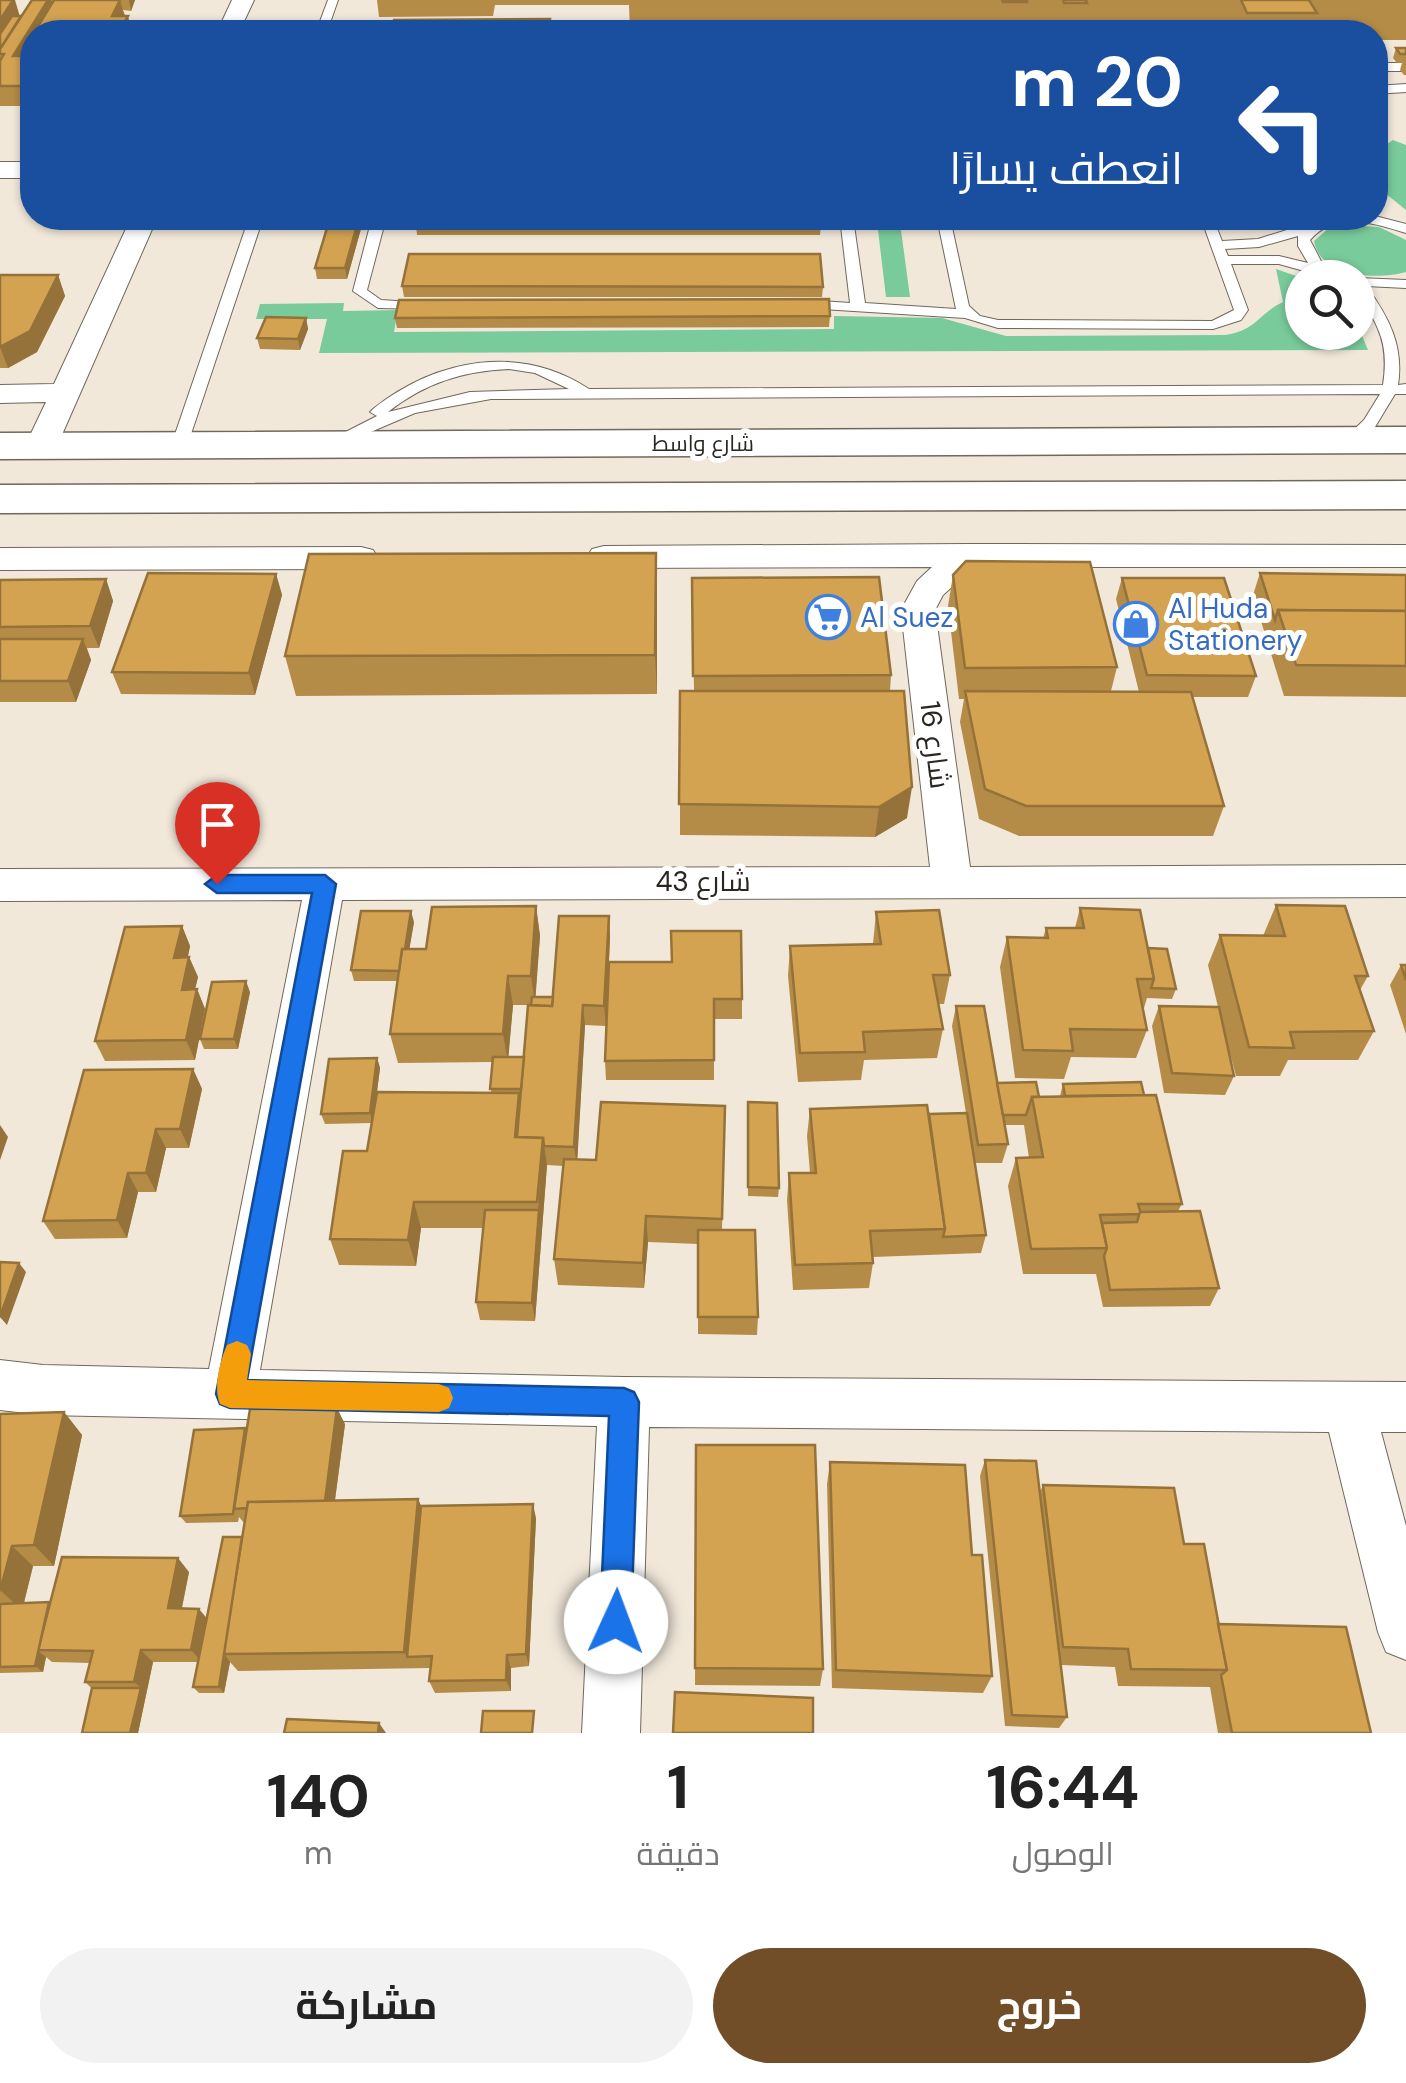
<!DOCTYPE html>
<html lang="ar">
<meta charset="utf-8">
<style>
:root{--surface:#fff;--page:#f2f2f2;--text:#222;--muted:#767676;--accent:#714e27}
body{margin:0;font-family:"DM Sans",Cairo,sans-serif;background:var(--page);color:var(--text);direction:rtl;height:100vh;display:flex;flex-direction:column;font-size:38px;white-space:nowrap}
*{box-sizing:border-box;margin:0}
p{font-size:32px;color:var(--muted)}
.icon{flex:none;width:55px;height:55px;fill:none;stroke:currentColor;stroke-width:2;stroke-linecap:round;stroke-linejoin:round}
.map{position:relative;height:1733px;overflow:hidden;direction:ltr}
.drawer{display:flex;flex-direction:column;background:var(--surface);flex:1}
.drawer>*{flex:none}
.guide{position:absolute;left:20px;top:20px;width:1368px;height:210px;border-radius:40px;box-shadow:0 2px 8px #0004;direction:rtl;background:#1a4fa0;color:#fff;overflow:hidden}
.buttons{position:absolute;left:1285px;top:260px;display:grid;gap:20px}
.buttons a{display:grid;place-items:center;width:90px;height:90px;border-radius:50%;background:var(--surface);box-shadow:0 2px 8px #0004;font-size:50px}
.pin{position:absolute;display:grid;place-items:center;width:85px;height:85px;color:#fff;margin:-102px -42px;border-radius:50% 50% 50% 0;rotate:-45deg;box-shadow:0 0 10px #0007}
.pin .icon{rotate:45deg}
.me{position:absolute;width:110px;margin:-55px;rotate:2deg;stroke-linejoin:round;filter:drop-shadow(0 0 8px #0008)}
.turn{display:flex;align-items:center;gap:35px;height:210px;padding:0 40px;font-size:45px}
.turn .icon{width:130px;height:130px;stroke-width:2.5}
.turn b{display:block;font-size:70px;line-height:85px}
.eta{display:flex;justify-content:space-evenly;align-items:center;height:170px;text-align:center}
.eta b{font-size:60px;font-weight:700;line-height:70px}
.action{display:flex;gap:20px;margin-top:auto;padding:20px 40px}
.action a{flex:1;height:115px;border-radius:60px;background:var(--accent);color:#fff;font-size:40px;font-weight:700;line-height:115px;text-align:center}
.action a+a{background:var(--page);color:var(--text)}
.map>svg:first-child{display:block}
.green{fill:#79cb9b}
.lines{fill:none;stroke-linecap:round;stroke-linejoin:round}
.lane-casing{stroke:#70685d;stroke-width:2}
.street-casing{stroke:#70685d;stroke-width:2}
.primary-casing{stroke:#70685d;stroke-width:3}
.lane{fill:#fff;fill-rule:evenodd}
.street{fill:#fff;fill-rule:evenodd}
.primary{fill:#fff;fill-rule:evenodd}
.wall{fill:#b58c47;fill-rule:evenodd}
.shaded-wall{fill:#947239}
.building{fill:#d3a352;stroke:#947239;stroke-width:2.5}
.route{fill:#1a73e8;stroke:#114b97;stroke-width:2.5}
.slow{fill:#f59e0b}
.labels{text-anchor:middle;dominant-baseline:central;stroke-width:10;stroke-linejoin:round;paint-order:stroke}
.far-street-label{font-size:22px;fill:#2a2722;stroke:#fff}
.shop-label{font-size:28px;fill:#366cbe;stroke:#fff;text-anchor:start}
.street-label{font-size:28px;fill:#2a2722;stroke:#fff}
</style>
<div class="map">
<svg width="1406" height="1733" viewBox="0 0 1406 1733">
<rect width="100%" height="100%" fill="#f1e8da"/>
<g class="green">
<polygon points="1393,140 1406,145 1406,210 1375,185 1375,152"/>
<path d="M1344,225L1379,227L1406,240V272C1379,280 1320,278 1314,241L1329,228Z"/>
<polygon points="878,230 901,230 910,297 886,297"/>
<path d="M1276,269L1302,278V332H1358V326L1368,350L319,353L327,319H256L260,304L344,303L343,311L398,310L394,332L834,329V316L942,318L1006,336L1225,335C1257,330 1258,314 1283,302Z"/>
</g>
<g class="lines">
<defs>
<g id="lane">
<polygon points="328,0 338,0 330,23 416,23 422,26 416,29 328,29 326,32 316,32"/>
<polygon points="525,23 585,23 613,32 521,28 521,24"/>
<rect x="1375" y="63" width="31" height="8"/>
<polygon points="1406,84 1406,92 1375,94 1375,86"/>
<path d="M1375,216L1406,224V233C1373,223 1336,210 1310,240L1321,261L1349,278H1329L1279,264H1231L1248,310L1241,320L1213,329L998,328L965,318L806,308L799,304L806,300L850,303L840,218H853L865,303L956,309L937,218H950L969,306L980,316L998,320L1212,321L1234,310L1201,218H1213L1222,241L1258,239L1325,218ZM1298,236V246L1308,263L1279,256H1228L1225,249L1259,247Z"/>
<polygon points="249,218 263,218 187,446 185,449 173,449 171,446"/>
<polygon points="372,218 386,218 367,290 381,300 427,303 427,309 378,308 353,291"/>
<path d="M1358,278L1406,280V288L1366,286C1389,317 1404,346 1398,385L1406,384V394H1395L1375,427L1351,445L1343,440L1364,420L1380,394L491,399L415,413L338,446H326L324,443L377,416L370,412L373,409C436,359 519,343 589,389L1383,385C1386,365 1386,347 1378,329C1370,308 1357,301 1358,278ZM509,369L535,373L569,389L470,392L388,412C425,383 463,371 509,369Z"/>
</g>
<g id="street">
<polygon points="232,0 254,0 239,32 217,32"/>
<rect x="0" y="162" width="32" height="16"/>
<polygon points="131,218 157,218 57,446 52,453 30,453 25,446 46,402 0,403 0,385 54,384"/>
<polygon points="967,544 1406,545 1406,567 974,567 943,595 935,610 970,867 1406,865 1406,897 342,900 260,1370 624,1377 1406,1382 1406,1432 1381,1432 1406,1526 1406,1660 1386,1652 1378,1632 1329,1432 649,1427 640,1733 582,1733 597,1426 43,1415 0,1410 0,1360 43,1365 209,1369 302,900 0,901 0,869 930,867 901,610 917,581 932,567 604,568 592,565 587,557 592,549 604,546"/>
<polygon points="361,547 373,550 378,558 373,566 361,569 0,570 0,548"/>
</g>
<g id="primary">
<polygon points="1406,427 1406,453 0,459 0,433"/>
<polygon points="1406,481 1406,509 0,513 0,485"/>
</g>
</defs>
<use href="#lane" class="lane-casing"/>
<use href="#street" class="street-casing"/>
<use href="#primary" class="primary-casing"/>
<use href="#lane" class="lane"/>
<use href="#street" class="street"/>
<use href="#primary" class="primary"/>
</g>
<g class="wall">
<polygon points="0,0 20,16 21,16 32,0 135,0 131,11 123,10 132,32 32,32 32,106 0,106"/>
<polygon points="377,0 1406,0 1406,40 1375,40 1375,32 630,32 629,5 495,5 493,16 379,17"/>
<polygon points="1396,48 1406,48 1406,75 1404,75 1400,70 1402,63 1397,63 1393,58"/>
<polygon points="330,218 364,218 347,279 317,279 315,268"/>
<polygon points="416,225 821,225 820,235 417,235"/>
<polygon points="0,275 58,275 65,296 37,352 8,368 0,368"/>
<polygon points="402,286 823,287 822,297 404,297"/>
<polygon points="830,316 829,327 397,328 395,318"/>
<polygon points="306,318 308,329 300,350 260,349 257,338"/>
<polygon points="1260,573 1406,575 1406,697 1284,696 1253,595"/>
<polygon points="276,574 282,595 255,695 121,694 112,672"/>
<polygon points="953,575 1117,667 1111,691 1139,692 1116,599 1122,578 1256,676 1248,697 1193,697 1224,806 1213,836 1019,836 979,819 960,722 964,699 959,699 948,606"/>
<polygon points="692,578 891,675 890,691 907,818 875,837 680,835 680,691 694,691"/>
<polygon points="106,579 113,601 99,648 87,648 91,660 76,702 0,702 0,580"/>
<polygon points="657,592 657,694 296,696 285,656"/>
<polygon points="1276,905 1368,976 1360,990 1374,1031 1358,1060 1288,1060 1280,1076 1236,1076 1221,1019 1234,1076 1225,1095 1164,1093 1152,1026 1159,1006 1218,1007 1208,965 1220,935 1263,936"/>
<path d="M536,906L540,936L535,997H553L609,916L610,937L609,962L742,999V1019H714V1080H606L605,1061L606,1026L585,1025L577,1159L596,1160L725,1106L722,1230L758,1317L757,1335L698,1334V1244L648,1242L644,1288L558,1285L554,1259L563,1166L547,1165L535,1321L480,1320L476,1302L484,1228H421L416,1266L339,1265L330,1239L367,1151L372,1123L325,1124L321,1114L377,1058L380,1068L377,1092L491,1093L493,1062L398,1063L390,1034L398,981H354L351,970L414,922L409,949H426ZM513,1005H528L524,1057H508Z"/>
<polygon points="1080,908 1148,948 1176,989 1172,999 1147,998 1144,1008 1142,1008 1147,1030 1136,1058 1071,1057 1064,1079 1015,1078 1000,967 1007,937 1043,938 1046,928 1075,928"/>
<polygon points="876,912 950,975 944,1004 938,1004 943,1029 937,1058 864,1060 861,1080 798,1082 788,976 790,946 873,944"/>
<polygon points="182,926 190,946 188,957 189,957 198,977 195,989 197,989 205,1009 195,1060 105,1061 95,1041"/>
<polygon points="1401,965 1406,965 1406,1034 1390,985"/>
<polygon points="250,992 238,1049 204,1049 200,1039"/>
<polygon points="956,1006 997,1083 1039,1097 1060,1096 1063,1084 1144,1095 1182,1204 1178,1211 1219,1288 1210,1306 1103,1307 1096,1274 1023,1274 1008,1186 1016,1158 1029,1158 1024,1125 1005,1125 1008,1144 1002,1163 974,1163 986,1235 981,1253 873,1257 873,1263 869,1288 793,1290 787,1200 789,1173 810,1173 807,1136 810,1109 929,1114 966,1113 952,1026"/>
<polygon points="193,1069 202,1089 189,1148 166,1148 156,1192 138,1192 127,1238 55,1239 43,1221"/>
<polygon points="748,1102 779,1188 778,1197 748,1196"/>
<polygon points="64,1412 82,1435 54,1566 33,1566 24,1603 50,1604 189,1572 182,1608 207,1618 242,1537 244,1523 239,1517 238,1522 186,1523 180,1516 247,1430 345,1424 335,1500 418,1499 421,1506 536,1518 529,1666 511,1668 511,1691 435,1693 429,1681 431,1668 238,1671 230,1662 224,1693 199,1693 193,1687 198,1662 153,1662 138,1733 85,1682 90,1663 52,1662 46,1657 43,1672 0,1673 0,1414"/>
<polygon points="696,1445 823,1669 820,1686 695,1685"/>
<polygon points="985,1460 1040,1492 1043,1485 1184,1544 1218,1624 1371,1733 1218,1733 1210,1687 1118,1686 1115,1667 1061,1665 1067,1717 1059,1728 1005,1726 980,1476"/>
<polygon points="830,1462 972,1555 992,1676 983,1693 832,1688 827,1484"/>
</g>
<g class="shaded-wall">
<polygon points="13,0 15,0 20,17 0,48 0,20"/>
<polygon points="48,0 51,0 56,16 37,28 39,32 32,32 32,54 19,75 7,52"/>
<polygon points="120,0 125,18 112,16"/>
<polygon points="129,0 135,0 131,11"/>
<polygon points="128,16 132,32 119,32"/>
<polygon points="359,218 364,218 347,279 345,268"/>
<polygon points="58,275 65,296 37,352 8,368 0,347"/>
<polygon points="306,318 308,329 300,350 298,339"/>
<polygon points="656,553 657,592 657,694 655,655"/>
<polygon points="276,574 282,595 255,695 249,673"/>
<polygon points="106,579 113,601 99,648 90,626"/>
<polygon points="83,639 91,660 76,702 68,681"/>
<polygon points="912,787 907,818 875,837 879,807"/>
<polygon points="536,906 540,936 535,1005 531,976"/>
<polygon points="411,911 414,922 404,981 402,971"/>
<polygon points="609,916 610,937 606,1026 604,1006"/>
<polygon points="182,926 190,946 183,978 174,958"/>
<polygon points="189,957 198,977 190,1010 182,990"/>
<polygon points="508,976 513,1005 508,1062 503,1034"/>
<polygon points="246,981 250,992 238,1049 234,1039"/>
<polygon points="197,989 205,1009 195,1060 186,1040"/>
<polygon points="583,1005 585,1025 577,1166 574,1147"/>
<polygon points="377,1058 380,1068 373,1123 370,1113"/>
<polygon points="193,1069 202,1089 189,1148 180,1129"/>
<polygon points="0,1125 8,1137 0,1160"/>
<polygon points="156,1129 166,1148 156,1192 146,1173"/>
<polygon points="543,1138 547,1165 535,1321 532,1303"/>
<polygon points="128,1173 138,1192 127,1238 117,1220"/>
<polygon points="414,1202 421,1228 416,1266 408,1240"/>
<polygon points="646,1216 648,1242 644,1288 643,1263"/>
<polygon points="19,1263 26,1272 7,1325 0,1317"/>
<polygon points="337,1408 345,1424 332,1522 324,1507"/>
<polygon points="64,1412 82,1435 54,1566 34,1545"/>
<polygon points="418,1499 427,1520 407,1657 404,1652"/>
<polygon points="533,1504 536,1518 529,1666 526,1654"/>
<polygon points="12,1546 33,1566 22,1610 1,1591"/>
<polygon points="178,1558 189,1572 179,1621 168,1608"/>
<polygon points="199,1609 210,1622 202,1662 191,1650"/>
<polygon points="141,1650 153,1662 138,1733 130,1733 141,1688 134,1682"/>
<polygon points="38,1651 46,1657 43,1672 35,1666"/>
<polygon points="225,1655 230,1662 224,1693 219,1687"/>
<polygon points="507,1655 511,1668 511,1691 506,1680"/>
<polygon points="379,1723 386,1733 378,1733"/>
</g>
<g class="building">
<polygon points="0,0 13,0 0,20"/>
<polygon points="32,0 48,0 13,56 32,56 32,86 0,86 0,61 4,54 0,54 0,49"/>
<polygon points="54,0 120,0 112,16 128,16 119,32 60,32 63,28 37,28"/>
<polygon points="1002,0 1027,0 1027,2 1003,2"/>
<polygon points="1063,0 1086,0 1087,3 1064,3"/>
<polygon points="1241,0 1309,0 1317,13 1247,13"/>
<polygon points="12,16 21,16 0,49 0,34"/>
<polygon points="550,19 548,32 391,32 394,20"/>
<polygon points="1396,48 1406,48 1406,54 1400,54"/>
<polygon points="330,218 359,218 345,268 315,268"/>
<polygon points="418,218 820,218 821,225 416,225"/>
<polygon points="409,254 820,254 823,287 402,286"/>
<polygon points="0,275 58,275 30,331 0,347"/>
<polygon points="829,299 830,316 395,318 399,300"/>
<polygon points="266,317 306,318 298,339 257,338"/>
<polygon points="656,553 655,655 285,656 309,554"/>
<polygon points="966,561 1090,562 1117,667 965,668 953,575"/>
<polygon points="148,573 276,574 249,673 112,672"/>
<polygon points="1260,573 1406,575 1406,611 1278,610 1275,620"/>
<polygon points="879,577 891,675 693,676 692,578"/>
<polygon points="1122,578 1224,578 1256,676 1147,675"/>
<polygon points="106,579 90,626 0,627 0,580"/>
<polygon points="1278,610 1406,611 1406,666 1296,665"/>
<polygon points="0,639 83,639 68,681 0,681"/>
<polygon points="680,691 904,691 912,787 879,807 679,804"/>
<polygon points="965,691 1191,692 1224,806 1026,806 985,789"/>
<polygon points="1276,905 1345,906 1368,976 1355,976 1374,1031 1290,1032 1294,1048 1249,1047 1220,935 1285,936"/>
<polygon points="536,906 531,976 508,976 503,1034 390,1034 402,949 426,949 432,907"/>
<polygon points="1080,908 1140,910 1154,979 1137,979 1147,1030 1070,1029 1073,1051 1023,1050 1007,937 1048,938 1046,928 1084,928"/>
<polygon points="939,910 950,975 933,975 943,1029 863,1032 865,1052 800,1053 790,946 881,944 876,912"/>
<polygon points="361,911 411,911 405,949 402,949 399,971 351,970"/>
<polygon points="559,916 609,916 604,1006 583,1005 574,1147 544,1146 543,1138 517,1137 528,1005 552,1006"/>
<polygon points="182,926 174,958 189,957 182,990 197,989 186,1040 95,1041 125,927"/>
<polygon points="671,931 741,931 742,999 714,999 714,1060 605,1061 609,962 672,962"/>
<polygon points="1148,948 1167,949 1176,989 1151,988 1154,979"/>
<polygon points="1401,965 1406,965 1406,980"/>
<polygon points="246,981 234,1039 200,1039 212,982"/>
<polygon points="532,997 553,997 552,1006 531,1005"/>
<polygon points="956,1006 984,1006 1008,1144 978,1145"/>
<polygon points="1159,1006 1219,1007 1234,1076 1172,1073"/>
<polygon points="493,1057 524,1057 521,1089 490,1089"/>
<polygon points="377,1058 370,1113 321,1114 329,1059"/>
<polygon points="193,1069 180,1129 156,1129 146,1173 128,1173 117,1220 43,1221 84,1070"/>
<polygon points="1036,1082 1039,1097 1032,1097 1026,1115 1003,1115 997,1083"/>
<polygon points="1141,1082 1144,1095 1065,1096 1063,1084"/>
<polygon points="377,1092 519,1093 515,1137 543,1138 537,1202 414,1202 408,1240 330,1239 343,1151 367,1151"/>
<polygon points="1156,1095 1182,1204 1138,1204 1141,1214 1100,1215 1107,1248 1031,1249 1016,1158 1043,1157 1032,1097"/>
<polygon points="601,1102 725,1106 722,1219 646,1216 643,1263 554,1259 564,1159 596,1160"/>
<polygon points="748,1102 777,1103 779,1188 748,1187"/>
<polygon points="927,1105 945,1229 870,1231 873,1263 795,1265 789,1173 816,1173 810,1109"/>
<polygon points="967,1113 986,1235 943,1237 945,1229 929,1114"/>
<polygon points="485,1210 539,1210 532,1303 476,1302"/>
<polygon points="1200,1211 1219,1288 1110,1290 1104,1256 1107,1248 1102,1223 1137,1222 1140,1212"/>
<polygon points="698,1230 755,1230 758,1317 698,1317"/>
<polygon points="0,1262 19,1263 0,1317"/>
<polygon points="337,1408 325,1501 248,1502 247,1508 234,1509 250,1409"/>
<polygon points="64,1412 34,1545 12,1546 0,1591 0,1414"/>
<polygon points="245,1428 233,1514 180,1516 194,1430"/>
<polygon points="696,1445 815,1445 823,1669 695,1668"/>
<polygon points="985,1460 1036,1461 1067,1717 1012,1715"/>
<polygon points="830,1462 965,1465 972,1555 982,1555 992,1676 836,1670"/>
<polygon points="1043,1485 1174,1488 1184,1544 1204,1544 1227,1670 1131,1669 1128,1649 1063,1647"/>
<polygon points="418,1499 404,1652 223,1654 248,1502"/>
<polygon points="533,1504 526,1654 507,1655 506,1680 429,1681 432,1656 407,1657 421,1506"/>
<polygon points="223,1537 242,1537 219,1687 193,1687"/>
<polygon points="62,1557 178,1558 168,1608 199,1609 191,1650 141,1650 134,1682 85,1682 93,1651 38,1650"/>
<polygon points="49,1602 35,1666 0,1667 0,1604"/>
<polygon points="1218,1624 1346,1627 1371,1733 1232,1733 1221,1675 1227,1670"/>
<polygon points="92,1688 141,1688 130,1733 82,1733"/>
<polygon points="675,1692 813,1698 813,1733 673,1733"/>
<polygon points="483,1711 534,1711 532,1733 481,1733"/>
<polygon points="287,1719 379,1723 378,1733 284,1733"/>
</g>
<polygon class="route" points="217,875 325,875 336,884 247,1380 624,1388 634,1392 639,1402 631,1622 627,1634 616,1638 604,1634 600,1622 609,1416 230,1408 220,1404 216,1394 312,893 217,893 205,884"/>
<path class="slow" d="M237,1341L247,1345L251,1354L247,1380L439,1384L449,1388L453,1398L449,1408L439,1412L230,1408L220,1404C213,1387 220,1361 227,1345Z"/>
<defs>
<symbol id="supermarket-ring" viewBox="-11 -11 22 22"><circle r="9.5" fill="#fff" stroke="#3f7fe0" stroke-width="1.5"/><path d="M-6-5.5h2.5l.6 2H6L4.5 2H-2.5L-4.4-4H-6ZM-1.5 3.2a1.3 1.3 0 1 0 .1 0ZM3 3.2a1.3 1.3 0 1 0 .1 0Z" fill="#3f7fe0"/></symbol>
<symbol id="shop-ring" viewBox="-11 -11 22 22"><circle r="9.5" fill="#fff" stroke="#3f7fe0" stroke-width="1.5"/><path d="M-5-2.5h2.3a2.7 3.5 0 0 1 5.4 0H5L5.5 6h-11ZM-1.5-2.5h3a1.5 2.3 0 0 0-3 0Z" fill="#3f7fe0"/></symbol>
</defs>
<g fill-rule="evenodd">
<use href="#supermarket-ring" x="803" y="592" width="50" height="50"/>
<use href="#shop-ring" x="1111" y="599" width="50" height="50"/>
</g>
<g class="labels">
<g class="far-street-label">
<text x="703" y="443">شارع واسط</text>
</g>
<g class="shop-label">
<text x="1168" y="608">Al Huda<tspan x="1168" dy="32">Stationery</tspan></text>
<text x="860" y="617">Al Suez</text>
</g>
<g class="street-label">
<text transform="translate(935 745) rotate(83)">شارع 16</text>
<text x="703" y="881">شارع 43</text>
</g>
</g>
</svg>
<div class="buttons">
<a><svg class="icon" aria-label="search" viewBox="0 0 24 24"><circle cx="10" cy="10" r="6"/><path d="M15 15l6 6"/></svg></a>
</div>
<div class="pin" style="left:217px;top:884px;background:#d93025"><svg class="icon" aria-label="arrive" viewBox="0 0 24 24"><path d="M6 21V4h12l-3 4 3 4H6"/></svg></div>
<svg class="me" style="left:616px;top:1622px" viewBox="-20 -20 40 40"><circle r="19" fill="#fff"/><path d="M0-13L10 11 0 6-10 11z" fill="#1a73e8"/></svg>
<div class="guide">
<div class="turn"><svg class="icon" aria-label="left" viewBox="0 0 24 24"><path d="M17 20v-9H6M10 6l-5 5 5 5"/></svg><div><b>20 m</b>انعطف يسارًا</div></div>
</div>
</div>
<section class="drawer">
<div class="eta">
<div><b>16:44</b><p>الوصول</p></div>
<div><b>1</b><p>دقيقة</p></div>
<div><b>140</b><p>m</p></div>
</div>
<div class="action"><a>خروج</a><a>مشاركة</a></div>
</section>
